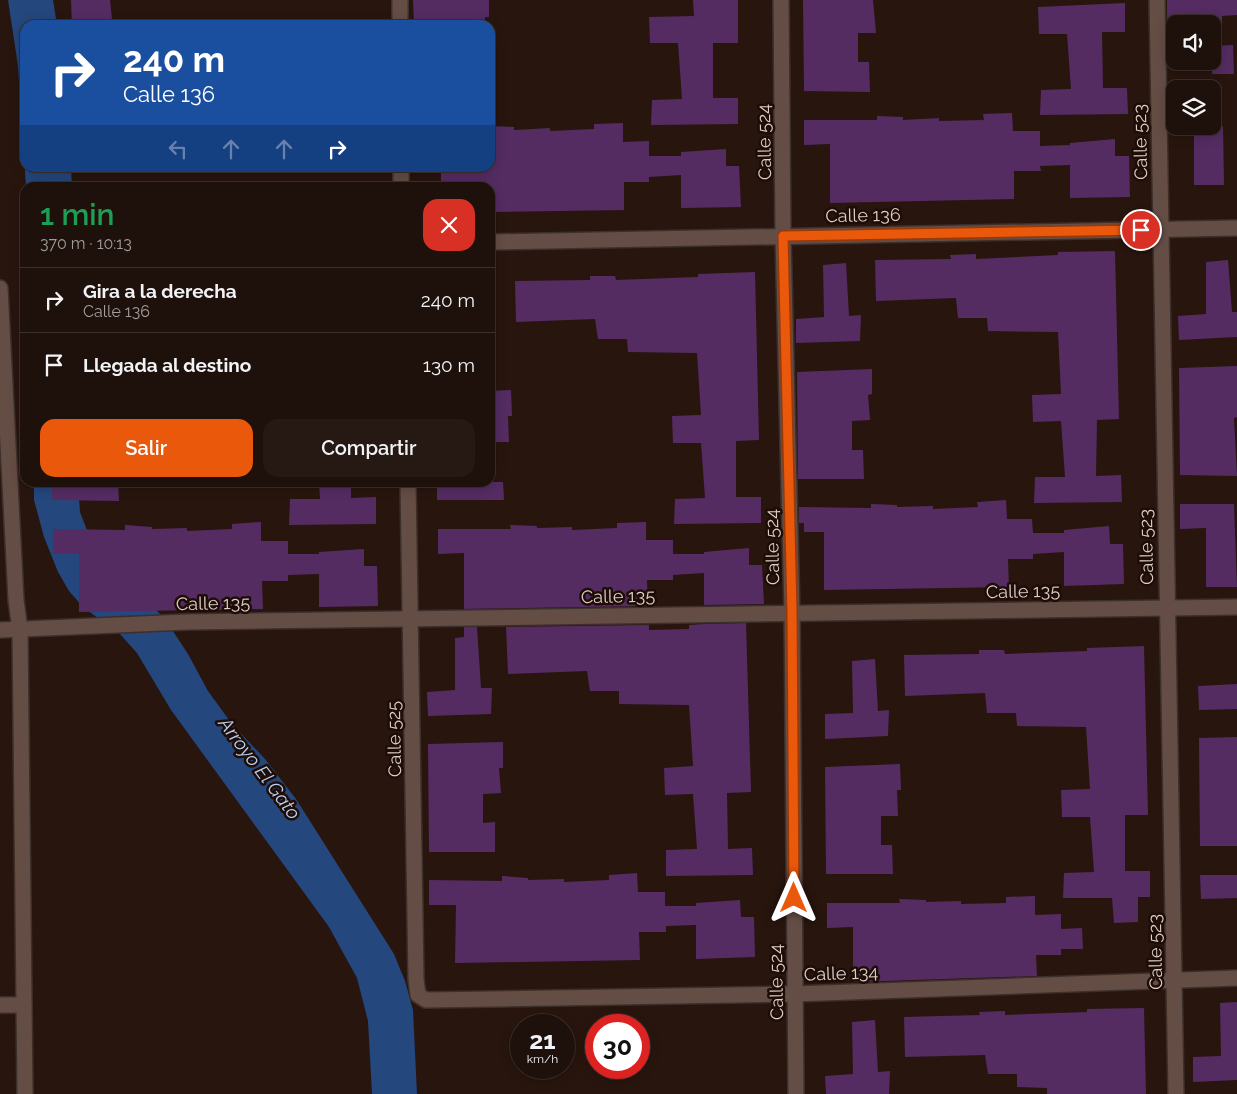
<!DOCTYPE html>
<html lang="es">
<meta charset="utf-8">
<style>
:root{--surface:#1e100a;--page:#261913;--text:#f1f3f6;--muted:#a19d9c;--line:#3c302b;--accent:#ea580c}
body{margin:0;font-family:Raleway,sans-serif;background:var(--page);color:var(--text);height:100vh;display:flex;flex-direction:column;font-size:19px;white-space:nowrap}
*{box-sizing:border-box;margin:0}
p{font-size:16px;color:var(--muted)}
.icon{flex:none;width:28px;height:28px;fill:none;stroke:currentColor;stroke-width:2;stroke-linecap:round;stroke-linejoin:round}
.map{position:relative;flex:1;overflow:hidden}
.sheet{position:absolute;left:20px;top:182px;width:475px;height:305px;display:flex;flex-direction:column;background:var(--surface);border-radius:15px;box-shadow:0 2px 12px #0003,0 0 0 1px var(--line)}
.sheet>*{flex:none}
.banner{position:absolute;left:20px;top:20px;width:475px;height:152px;border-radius:15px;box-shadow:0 2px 12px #0003,0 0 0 1px var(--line);background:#1a4fa0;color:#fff;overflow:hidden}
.tools{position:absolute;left:1166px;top:15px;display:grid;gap:10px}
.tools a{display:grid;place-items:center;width:55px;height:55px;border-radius:10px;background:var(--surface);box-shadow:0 2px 12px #0003,0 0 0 1px var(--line);font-size:25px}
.speed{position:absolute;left:510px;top:1014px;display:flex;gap:10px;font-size:25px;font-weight:700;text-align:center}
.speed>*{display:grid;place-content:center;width:65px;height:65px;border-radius:50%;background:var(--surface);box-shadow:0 2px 12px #0003,0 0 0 1px var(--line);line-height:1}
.speed small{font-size:12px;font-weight:400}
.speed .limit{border:8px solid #d22;background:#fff;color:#111}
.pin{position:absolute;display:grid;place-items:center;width:42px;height:42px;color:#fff;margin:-21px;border:2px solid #fff;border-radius:50%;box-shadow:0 1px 5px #0007}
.me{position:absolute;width:55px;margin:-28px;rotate:0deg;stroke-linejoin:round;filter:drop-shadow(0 0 4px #0008)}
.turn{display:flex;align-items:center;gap:18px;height:105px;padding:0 20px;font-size:22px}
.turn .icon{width:65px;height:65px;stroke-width:2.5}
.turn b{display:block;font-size:35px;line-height:42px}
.lanes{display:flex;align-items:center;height:48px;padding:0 20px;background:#0003;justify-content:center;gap:25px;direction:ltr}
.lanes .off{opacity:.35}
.round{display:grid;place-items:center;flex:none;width:52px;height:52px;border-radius:15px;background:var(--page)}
.overview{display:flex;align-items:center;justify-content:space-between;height:85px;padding:0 20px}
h1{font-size:30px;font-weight:600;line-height:38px;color:#1e9e55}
.primary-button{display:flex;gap:10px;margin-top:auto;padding:10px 20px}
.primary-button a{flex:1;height:58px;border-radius:15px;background:var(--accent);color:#fff;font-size:20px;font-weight:600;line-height:58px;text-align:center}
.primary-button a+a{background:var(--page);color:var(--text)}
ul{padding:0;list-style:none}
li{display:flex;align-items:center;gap:15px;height:65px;padding:0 20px;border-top:1px solid var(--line)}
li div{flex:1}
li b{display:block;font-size:19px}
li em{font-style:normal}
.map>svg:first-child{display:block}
.water{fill:#24477d}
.building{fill:#542c62}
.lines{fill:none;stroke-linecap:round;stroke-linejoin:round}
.minor-casing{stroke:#3d2f2c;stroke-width:18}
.minor{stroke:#644d45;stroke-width:15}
.route-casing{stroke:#983908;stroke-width:12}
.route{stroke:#ea580c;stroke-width:9}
.labels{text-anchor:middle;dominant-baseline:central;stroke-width:5;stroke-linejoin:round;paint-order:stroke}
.street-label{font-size:18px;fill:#dccec9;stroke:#1e0c06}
.water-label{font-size:19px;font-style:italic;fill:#b8ceef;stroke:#1e0c06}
</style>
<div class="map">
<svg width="1237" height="1094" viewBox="0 0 1237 1094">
<rect width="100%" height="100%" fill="#28150e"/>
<g class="water">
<polygon points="8,0 53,0 57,25 25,25 25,168 71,168 72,187 26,187 18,66"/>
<polygon points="34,483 78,483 80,512 88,533 167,622 188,654 208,691 232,724 265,759 296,799 394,954 405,981 413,1010 417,1094 372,1094 368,1021 357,978 329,927 171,710 137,653 119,633 84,608 69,591 58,572 44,537 34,500"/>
</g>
<g class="building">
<polygon points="71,0 110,0 112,19 103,20 103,25 72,25"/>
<polygon points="413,0 489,0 489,17 485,17 485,25 414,25"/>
<polygon points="693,0 738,0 738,43 713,43 713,98 738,98 738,124 651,125 652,100 682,99 678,43 650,43 649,17 694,16"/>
<polygon points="803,0 873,0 876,33 858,33 858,62 869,62 870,92 804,91"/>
<polygon points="1167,0 1237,0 1237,15 1222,16 1222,24 1167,24"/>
<polygon points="1125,3 1125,32 1102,32 1103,88 1127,88 1128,114 1040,115 1041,90 1071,89 1067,34 1039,34 1038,7"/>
<polygon points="1233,45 1234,74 1212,74 1212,46"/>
<polygon points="1012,113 1013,131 1040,131 1040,146 1070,145 1070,143 1115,139 1115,156 1129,156 1130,197 1070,198 1070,165 1040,166 1041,171 1014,171 1014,199 830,203 830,144 804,145 804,120 877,120 877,116 903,117 903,120 939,118 939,121 984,120 983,114"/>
<polygon points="623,123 623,142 649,141 649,156 681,156 681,152 726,149 726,166 739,166 741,207 681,208 681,175 649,177 649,182 624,182 624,210 490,212 490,188 441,188 441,168 490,168 490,126 514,127 514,130 550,128 550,131 594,129 594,124"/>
<polygon points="1194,126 1223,126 1224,185 1194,185"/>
<polygon points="1115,251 1119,419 1097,420 1096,476 1121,475 1122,502 1034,503 1035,477 1065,477 1061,421 1033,422 1032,395 1061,394 1058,332 988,331 987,318 958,318 956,298 876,301 875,260 951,259 950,255 976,254 976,259 1058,255 1058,252"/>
<polygon points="1228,260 1232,312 1237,312 1237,337 1179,340 1178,316 1206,314 1206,262"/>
<polygon points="846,263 849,316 861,315 860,341 796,343 796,319 824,317 823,265"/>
<polygon points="755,272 759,440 736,441 736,497 761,497 761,523 674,524 675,499 705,498 701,443 673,443 672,416 701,415 697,353 628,352 627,339 598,339 595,319 516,322 515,281 590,280 590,276 615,276 616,280 698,277 698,274"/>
<polygon points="1237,366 1237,417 1234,418 1237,476 1180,475 1179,368"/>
<polygon points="872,369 872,394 868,395 870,420 852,421 852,450 863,450 864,479 798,479 797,372"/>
<polygon points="511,390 512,416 508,416 509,442 490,442 490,391"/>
<polygon points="52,482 118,482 119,501 52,500"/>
<polygon points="319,482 351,482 351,498 376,497 376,524 289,525 290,499 320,499"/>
<polygon points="437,482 503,482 504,500 437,500"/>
<polygon points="1006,500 1007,519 1032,519 1033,533 1064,533 1064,530 1109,526 1110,544 1123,544 1124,584 1064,586 1064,552 1033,554 1033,559 1008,559 1009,587 824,590 824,532 804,532 804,523 799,523 799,507 871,508 871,504 897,505 897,507 933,506 933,509 978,507 977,502"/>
<polygon points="1180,504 1234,504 1237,587 1206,587 1206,528 1180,529"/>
<polygon points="261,522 261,541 288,541 288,554 319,554 319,552 364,549 364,566 377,566 378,606 319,607 319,574 288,575 288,581 262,581 263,609 79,612 79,554 53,554 53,529 125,530 125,525 152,527 152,529 187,528 187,531 232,529 232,524"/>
<polygon points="646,522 646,540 673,540 673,554 704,554 704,552 749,548 749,565 762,565 764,604 704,605 704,573 673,575 673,580 647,580 648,606 464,609 464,553 438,554 438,529 511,529 510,525 537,526 537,528 572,527 572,530 617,528 617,523"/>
<polygon points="746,623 751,792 727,793 728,849 752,848 753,875 666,876 666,850 697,849 693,794 665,795 664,768 693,766 689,705 619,704 619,691 590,691 587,671 508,674 506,627 649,625 649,630 689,629 689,625 704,624"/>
<polygon points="464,627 477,627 481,688 492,688 491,714 428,716 427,692 455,690 455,638 464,637"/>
<polygon points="1144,646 1148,815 1125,815 1125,871 1150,871 1150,897 1138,897 1138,922 1114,923 1112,898 1063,898 1064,873 1094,872 1090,817 1062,817 1061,790 1090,789 1086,727 1017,726 1016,713 987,713 985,693 905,696 904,655 979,654 979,650 1004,650 1005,654 1087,651 1087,648"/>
<polygon points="875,659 878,711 889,710 888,736 825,739 825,714 853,713 852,661"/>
<polygon points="1237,684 1237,709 1199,710 1198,686"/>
<polygon points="1237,737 1237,846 1200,846 1199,738"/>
<polygon points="503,742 503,768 499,768 501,793 483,794 483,823 495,822 495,852 429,852 428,744"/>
<polygon points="900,764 901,790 897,790 898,816 881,816 881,845 892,845 893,874 826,874 825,767"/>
<polygon points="637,873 638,892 665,892 665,906 696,906 696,903 740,900 741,917 754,917 755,957 696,959 696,925 666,926 666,932 639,932 640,960 455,963 456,905 429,905 429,880 502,881 502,876 528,878 528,880 564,879 564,882 609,880 609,875"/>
<polygon points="1200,875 1237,875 1237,898 1201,899"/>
<polygon points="1035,896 1035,915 1061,914 1061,929 1082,928 1083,949 1061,949 1061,955 1036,955 1037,976 853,982 853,927 827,928 827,903 900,903 899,899 926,900 926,902 961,901 961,904 1006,903 1006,897"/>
<polygon points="1237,1002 1237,1080 1193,1082 1193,1057 1221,1056 1220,1003"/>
<polygon points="1144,1008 1146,1094 1047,1094 1047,1088 1017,1087 1017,1074 988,1074 985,1055 905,1057 904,1017 980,1015 979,1012 1005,1011 1005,1015 1087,1012 1087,1009"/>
<polygon points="875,1020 878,1072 890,1071 889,1094 826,1094 825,1076 853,1074 852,1022"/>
</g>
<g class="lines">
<defs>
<g id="minor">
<polyline points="400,0 400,25"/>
<polyline points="781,0 783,236 792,612 796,1094"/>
<polyline points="1157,0 1176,1094"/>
<polyline points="401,168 401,188"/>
<polyline points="490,242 1237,228"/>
<polyline points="0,288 16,600 20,630 25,1094"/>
<polyline points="408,482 416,979 418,995 426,1000 794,994 1237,978"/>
<polyline points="0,630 187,622 1237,607"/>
<polyline points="0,1005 24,1005"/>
</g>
</defs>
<use href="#minor" class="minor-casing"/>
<use href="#minor" class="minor"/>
</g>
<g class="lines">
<defs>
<polyline id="route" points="794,898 792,612 783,236 1141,230"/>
</defs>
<use href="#route" class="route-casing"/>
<use href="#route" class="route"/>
</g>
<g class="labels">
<g class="street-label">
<text transform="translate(764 142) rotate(-91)">Calle 524</text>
<text transform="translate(1140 142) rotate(-91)">Calle 523</text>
<text transform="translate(863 215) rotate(-1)">Calle 136</text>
<text transform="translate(772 547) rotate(-91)">Calle 524</text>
<text transform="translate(1146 547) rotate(-91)">Calle 523</text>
<text transform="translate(1023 591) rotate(-1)">Calle 135</text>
<text transform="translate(618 596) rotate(-1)">Calle 135</text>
<text transform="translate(213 603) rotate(-1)">Calle 135</text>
<text transform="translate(394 739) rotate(-91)">Calle 525</text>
<text transform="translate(1155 952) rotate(-91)">Calle 523</text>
<text transform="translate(841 973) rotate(-2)">Calle 134</text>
<text transform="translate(776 982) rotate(-91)">Calle 524</text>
</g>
<g class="water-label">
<text transform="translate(260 768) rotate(53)">Arroyo El Gato</text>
</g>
</g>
</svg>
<div class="tools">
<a><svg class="icon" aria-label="sound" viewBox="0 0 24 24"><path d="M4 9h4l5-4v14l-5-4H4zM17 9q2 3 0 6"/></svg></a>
<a><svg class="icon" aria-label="layers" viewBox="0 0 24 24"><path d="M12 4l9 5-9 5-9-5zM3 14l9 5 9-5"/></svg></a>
</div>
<div class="speed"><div>21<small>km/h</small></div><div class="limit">30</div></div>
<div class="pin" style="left:1141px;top:230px;background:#d93025"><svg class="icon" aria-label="arrive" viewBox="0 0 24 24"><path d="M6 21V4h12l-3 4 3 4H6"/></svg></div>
<svg class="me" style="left:794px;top:898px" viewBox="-20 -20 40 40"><path d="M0-17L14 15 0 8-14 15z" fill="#ea580c" stroke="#fff" stroke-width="4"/></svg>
<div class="banner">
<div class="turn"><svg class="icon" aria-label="right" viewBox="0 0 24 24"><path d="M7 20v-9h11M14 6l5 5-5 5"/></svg><div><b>240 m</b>Calle 136</div></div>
<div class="lanes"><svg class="icon off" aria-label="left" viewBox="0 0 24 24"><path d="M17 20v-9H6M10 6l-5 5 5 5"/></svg><svg class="icon off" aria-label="ahead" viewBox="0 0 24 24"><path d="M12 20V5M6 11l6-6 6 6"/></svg><svg class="icon off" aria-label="ahead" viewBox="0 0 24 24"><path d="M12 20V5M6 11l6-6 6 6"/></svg><svg class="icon" aria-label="right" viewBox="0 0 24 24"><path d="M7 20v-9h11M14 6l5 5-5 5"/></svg></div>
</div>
<section class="sheet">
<div class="overview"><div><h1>1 min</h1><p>370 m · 10:13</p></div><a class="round" style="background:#d93025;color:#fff"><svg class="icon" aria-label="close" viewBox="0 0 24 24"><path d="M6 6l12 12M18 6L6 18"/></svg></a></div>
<ul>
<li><svg class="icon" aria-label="right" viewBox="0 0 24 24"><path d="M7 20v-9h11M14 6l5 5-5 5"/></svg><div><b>Gira a la derecha</b><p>Calle 136</p></div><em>240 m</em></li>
<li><svg class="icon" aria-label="arrive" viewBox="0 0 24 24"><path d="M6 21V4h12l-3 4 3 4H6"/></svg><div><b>Llegada al destino</b></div><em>130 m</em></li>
</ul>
<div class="primary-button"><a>Salir</a><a>Compartir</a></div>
</section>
</div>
